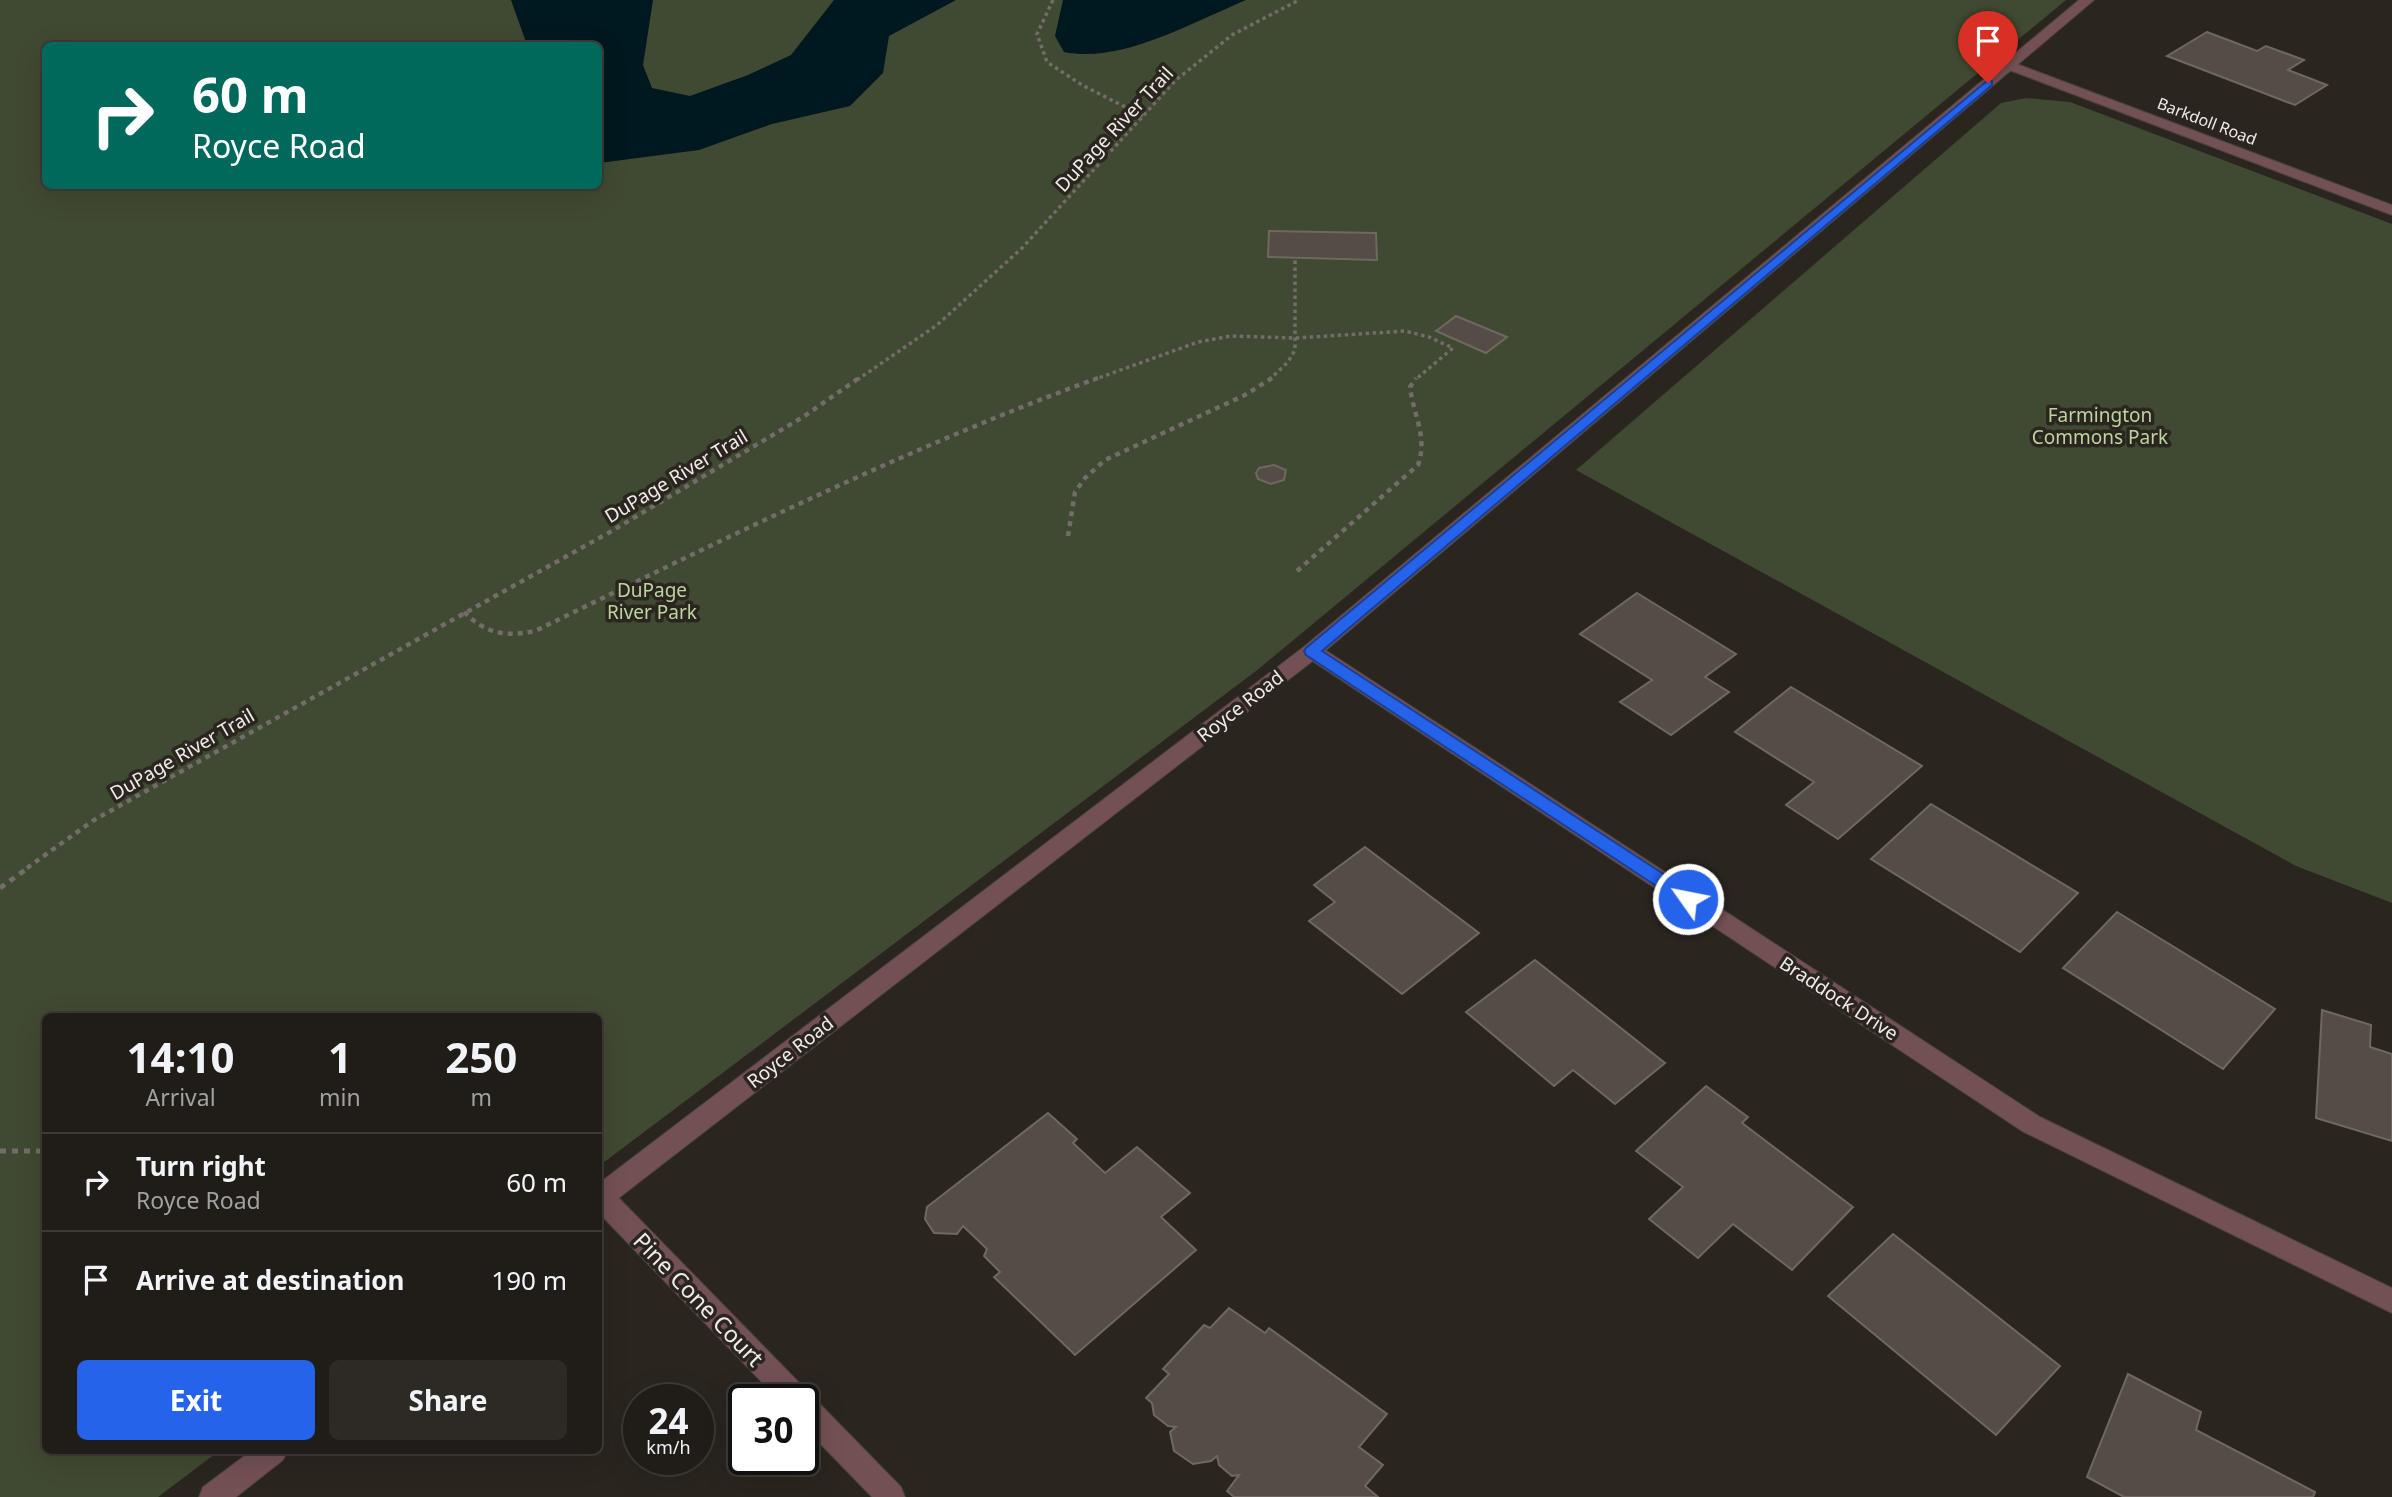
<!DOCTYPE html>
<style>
:root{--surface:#201c17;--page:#2d2924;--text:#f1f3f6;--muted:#a2a1a1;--line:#3d3a36;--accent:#2563eb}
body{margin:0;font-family:"Noto Sans",sans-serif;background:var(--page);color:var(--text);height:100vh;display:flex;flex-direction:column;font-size:26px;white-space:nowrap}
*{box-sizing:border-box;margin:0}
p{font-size:23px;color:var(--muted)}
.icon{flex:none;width:38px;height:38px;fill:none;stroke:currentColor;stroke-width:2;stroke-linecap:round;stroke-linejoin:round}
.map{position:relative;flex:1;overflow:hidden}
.side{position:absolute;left:42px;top:1013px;width:560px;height:441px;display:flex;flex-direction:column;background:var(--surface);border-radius:10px;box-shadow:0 7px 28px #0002,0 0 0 2px var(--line)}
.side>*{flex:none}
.hud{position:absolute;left:42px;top:42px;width:560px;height:147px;border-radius:10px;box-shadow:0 7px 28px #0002,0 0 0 2px var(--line);background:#00695c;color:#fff;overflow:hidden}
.speed{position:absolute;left:623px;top:1384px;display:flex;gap:14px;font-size:35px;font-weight:700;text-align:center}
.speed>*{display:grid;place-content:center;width:91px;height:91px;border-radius:50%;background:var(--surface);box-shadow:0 7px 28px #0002,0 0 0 2px var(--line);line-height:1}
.speed small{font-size:18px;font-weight:400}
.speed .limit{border:4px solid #111;border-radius:10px;background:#fff;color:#111}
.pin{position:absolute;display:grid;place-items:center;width:60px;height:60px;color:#fff;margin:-72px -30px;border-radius:50% 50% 50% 0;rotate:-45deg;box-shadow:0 0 7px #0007}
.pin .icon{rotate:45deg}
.me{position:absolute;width:77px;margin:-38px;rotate:303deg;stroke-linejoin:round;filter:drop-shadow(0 0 5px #0008)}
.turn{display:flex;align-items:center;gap:24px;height:147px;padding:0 35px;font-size:32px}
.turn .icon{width:91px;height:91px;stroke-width:2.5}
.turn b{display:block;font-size:49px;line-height:60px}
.eta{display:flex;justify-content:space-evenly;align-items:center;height:119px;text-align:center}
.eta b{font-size:42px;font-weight:700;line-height:49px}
.action{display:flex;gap:14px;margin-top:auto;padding:14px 35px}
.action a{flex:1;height:80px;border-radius:10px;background:var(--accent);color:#fff;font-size:28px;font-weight:700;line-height:80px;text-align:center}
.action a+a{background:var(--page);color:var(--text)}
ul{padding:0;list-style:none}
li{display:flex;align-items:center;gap:21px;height:98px;padding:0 35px;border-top:2px solid var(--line)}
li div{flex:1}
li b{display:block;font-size:26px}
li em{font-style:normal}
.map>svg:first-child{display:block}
.green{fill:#404931;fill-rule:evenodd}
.water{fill:#00181f}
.building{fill:#534d46;stroke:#6f6860;stroke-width:2}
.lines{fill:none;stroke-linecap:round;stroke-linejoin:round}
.minor-casing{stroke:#47413b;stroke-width:2}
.tertiary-casing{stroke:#47413b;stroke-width:2}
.path-far2{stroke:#726d68;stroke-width:3.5;stroke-dasharray:3.5 3.5;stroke-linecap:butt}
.path-far1{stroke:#726d68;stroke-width:4.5;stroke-dasharray:5 5;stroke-linecap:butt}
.path{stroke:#726d68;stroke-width:5;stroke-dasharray:6 6;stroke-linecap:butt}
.minor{fill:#735053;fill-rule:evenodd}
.tertiary{fill:#735053;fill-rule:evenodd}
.route{fill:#2563eb;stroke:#184099;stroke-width:2}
.labels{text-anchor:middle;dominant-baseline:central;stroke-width:7;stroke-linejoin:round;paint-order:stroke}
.far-street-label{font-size:16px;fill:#f0ebe7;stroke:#2b251f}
.street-label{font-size:19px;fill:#f0ebe7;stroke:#2b251f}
.park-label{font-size:19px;fill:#bed49e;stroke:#2b251f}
.near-street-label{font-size:23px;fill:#f0ebe7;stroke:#2b251f}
</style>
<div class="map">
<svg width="2392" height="1497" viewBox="0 0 2392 1497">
<rect width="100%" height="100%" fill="#2b251f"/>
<g class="green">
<path d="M0,0H2066L1256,671L599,1166L598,1017H46V1451H219L158,1497H0ZM46,46H598V186H46Z"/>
<polygon points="2026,98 2070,102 2392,224 2392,903 2296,866 1576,470 2001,103"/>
</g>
<g class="water">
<polygon points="511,0 653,0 643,65 652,88 690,96 748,75 791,55 834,0 956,0 889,36 883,73 850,106 772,124 699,150 599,163 598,46 527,45"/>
<path d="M1063,0H1246C1193,22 1121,64 1064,52L1055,36Z"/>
</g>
<g class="building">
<polygon points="2207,32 2257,51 2266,46 2304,60 2288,70 2327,85 2295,105 2167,56"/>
<polygon points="1269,231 1376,233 1377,260 1268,257"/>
<polygon points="1456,316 1507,337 1486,353 1436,331"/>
<polygon points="1274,465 1286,470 1284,480 1271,484 1258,479 1256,473 1259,468"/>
<polygon points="1637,593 1736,654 1705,677 1729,692 1671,735 1620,702 1652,680 1580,634"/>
<polygon points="1791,687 1922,766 1838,839 1786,805 1814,782 1735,732"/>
<polygon points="1931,804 2078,893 2020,952 1871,859"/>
<polygon points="1365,847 1479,933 1402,994 1309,921 1335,902 1314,885"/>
<polygon points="2117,912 2275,1009 2223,1069 2063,968"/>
<polygon points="1535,960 1665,1063 1615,1104 1573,1070 1554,1086 1466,1012"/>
<polygon points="2322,1010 2371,1025 2370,1047 2392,1054 2392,1141 2316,1118"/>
<polygon points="1706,1086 1748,1117 1742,1123 1853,1207 1792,1270 1733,1224 1698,1258 1649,1219 1683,1187 1636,1151"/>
<polygon points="1048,1113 1077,1139 1073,1143 1105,1173 1137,1147 1190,1193 1161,1217 1196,1250 1075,1355 994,1277 1000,1272 984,1256 987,1249 963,1226 957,1234 934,1233 925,1219 927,1207"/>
<polygon points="1893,1234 2060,1366 1996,1435 1828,1296"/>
<polygon points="1229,1308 1265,1333 1269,1328 1387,1414 1359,1447 1383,1465 1365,1486 1378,1497 1234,1497 1227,1491 1239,1475 1232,1476 1219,1465 1217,1456 1211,1461 1193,1464 1174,1451 1170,1432 1176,1427 1168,1426 1154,1415 1152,1403 1146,1398 1169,1374 1163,1369 1204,1325 1210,1328"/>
<polygon points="2128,1374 2201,1412 2196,1430 2315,1492 2313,1497 2124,1497 2087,1477"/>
</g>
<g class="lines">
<defs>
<g id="minor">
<polygon points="2009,61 2392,205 2392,215 2004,68 2004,62"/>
<polygon points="1312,644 1319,646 2040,1117 2392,1288 2392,1313 2022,1131 1305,656 1302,651 1305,646"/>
<polygon points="601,1186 610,1189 901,1487 905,1497 872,1497 803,1426 803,1400 779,1400 598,1212 598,1187"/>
</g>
<g id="tertiary">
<polygon points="2079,0 2094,0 1319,656 607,1207 598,1210 598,1184 1305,646"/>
<polygon points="251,1451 287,1451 283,1460 236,1497 199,1497 203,1487"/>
</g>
</defs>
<use href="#minor" class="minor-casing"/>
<use href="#tertiary" class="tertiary-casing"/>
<g class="path-far2">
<polyline points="1053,0 1037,34 1047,62 1082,85 1143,116"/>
<polyline points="857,380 937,325 1022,248 1176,80 1232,35 1299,0"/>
<polyline points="1093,380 1198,342 1231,336 1296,338 1405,331 1429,337 1453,348 1415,380"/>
<polyline points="1269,380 1288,362 1295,350 1295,260"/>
</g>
<g class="path-far1">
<polyline points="1068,536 1075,492 1085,478 1105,460 1245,395 1272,378"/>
<path d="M1297,571L1418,465C1428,437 1413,414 1410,387L1416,378"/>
<path d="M464,612C486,634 505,637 535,631C720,541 904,449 1098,378"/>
<polyline points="27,868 94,820 610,532 803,417 859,378"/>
</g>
<g class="path">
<polyline points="0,888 29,867"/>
<polyline points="0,1151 46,1151"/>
</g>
<use href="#minor" class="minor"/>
<use href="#tertiary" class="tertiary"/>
</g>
<polygon class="route" points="1988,80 1992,81 1992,85 1322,651 1694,894 1697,899 1694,903 1682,903 1306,655 1304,651 1306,648"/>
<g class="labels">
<g class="far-street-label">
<text transform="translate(2207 121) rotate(21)">Barkdoll Road</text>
</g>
<g class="street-label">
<text transform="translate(1114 129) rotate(-47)">DuPage River Trail</text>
<text transform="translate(676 476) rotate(-31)">DuPage River Trail</text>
<text transform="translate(1240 706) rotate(-38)">Royce Road</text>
<text transform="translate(182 754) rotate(-30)">DuPage River Trail</text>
<text transform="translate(1839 998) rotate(33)">Braddock Drive</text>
<text transform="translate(790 1052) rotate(-38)">Royce Road</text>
</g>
<g class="park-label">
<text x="2100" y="415">Farmington<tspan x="2100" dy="22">Commons Park</tspan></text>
<text x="652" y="590">DuPage<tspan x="652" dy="22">River Park</tspan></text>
</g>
<g class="near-street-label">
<text transform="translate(699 1299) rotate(46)">Pine Cone Court</text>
</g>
</g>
</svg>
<div class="speed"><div>24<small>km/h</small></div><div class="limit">30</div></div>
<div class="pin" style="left:1988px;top:83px;background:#d93025"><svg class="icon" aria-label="arrive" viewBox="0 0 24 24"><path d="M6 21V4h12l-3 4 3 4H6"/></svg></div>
<svg class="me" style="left:1688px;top:899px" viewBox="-20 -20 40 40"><circle r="17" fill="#2563eb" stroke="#fff" stroke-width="3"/><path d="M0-11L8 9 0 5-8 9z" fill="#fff"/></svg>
<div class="hud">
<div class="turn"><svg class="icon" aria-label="right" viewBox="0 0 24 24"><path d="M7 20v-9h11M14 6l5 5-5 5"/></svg><div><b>60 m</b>Royce Road</div></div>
</div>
<section class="side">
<div class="eta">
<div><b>14:10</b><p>Arrival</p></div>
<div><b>1</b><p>min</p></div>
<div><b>250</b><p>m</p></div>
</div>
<ul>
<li><svg class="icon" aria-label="right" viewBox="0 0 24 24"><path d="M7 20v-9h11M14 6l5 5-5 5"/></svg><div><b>Turn right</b><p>Royce Road</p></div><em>60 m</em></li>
<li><svg class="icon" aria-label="arrive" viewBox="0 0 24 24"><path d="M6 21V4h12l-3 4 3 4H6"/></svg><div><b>Arrive at destination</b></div><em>190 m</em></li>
</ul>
<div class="action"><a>Exit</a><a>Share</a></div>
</section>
</div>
